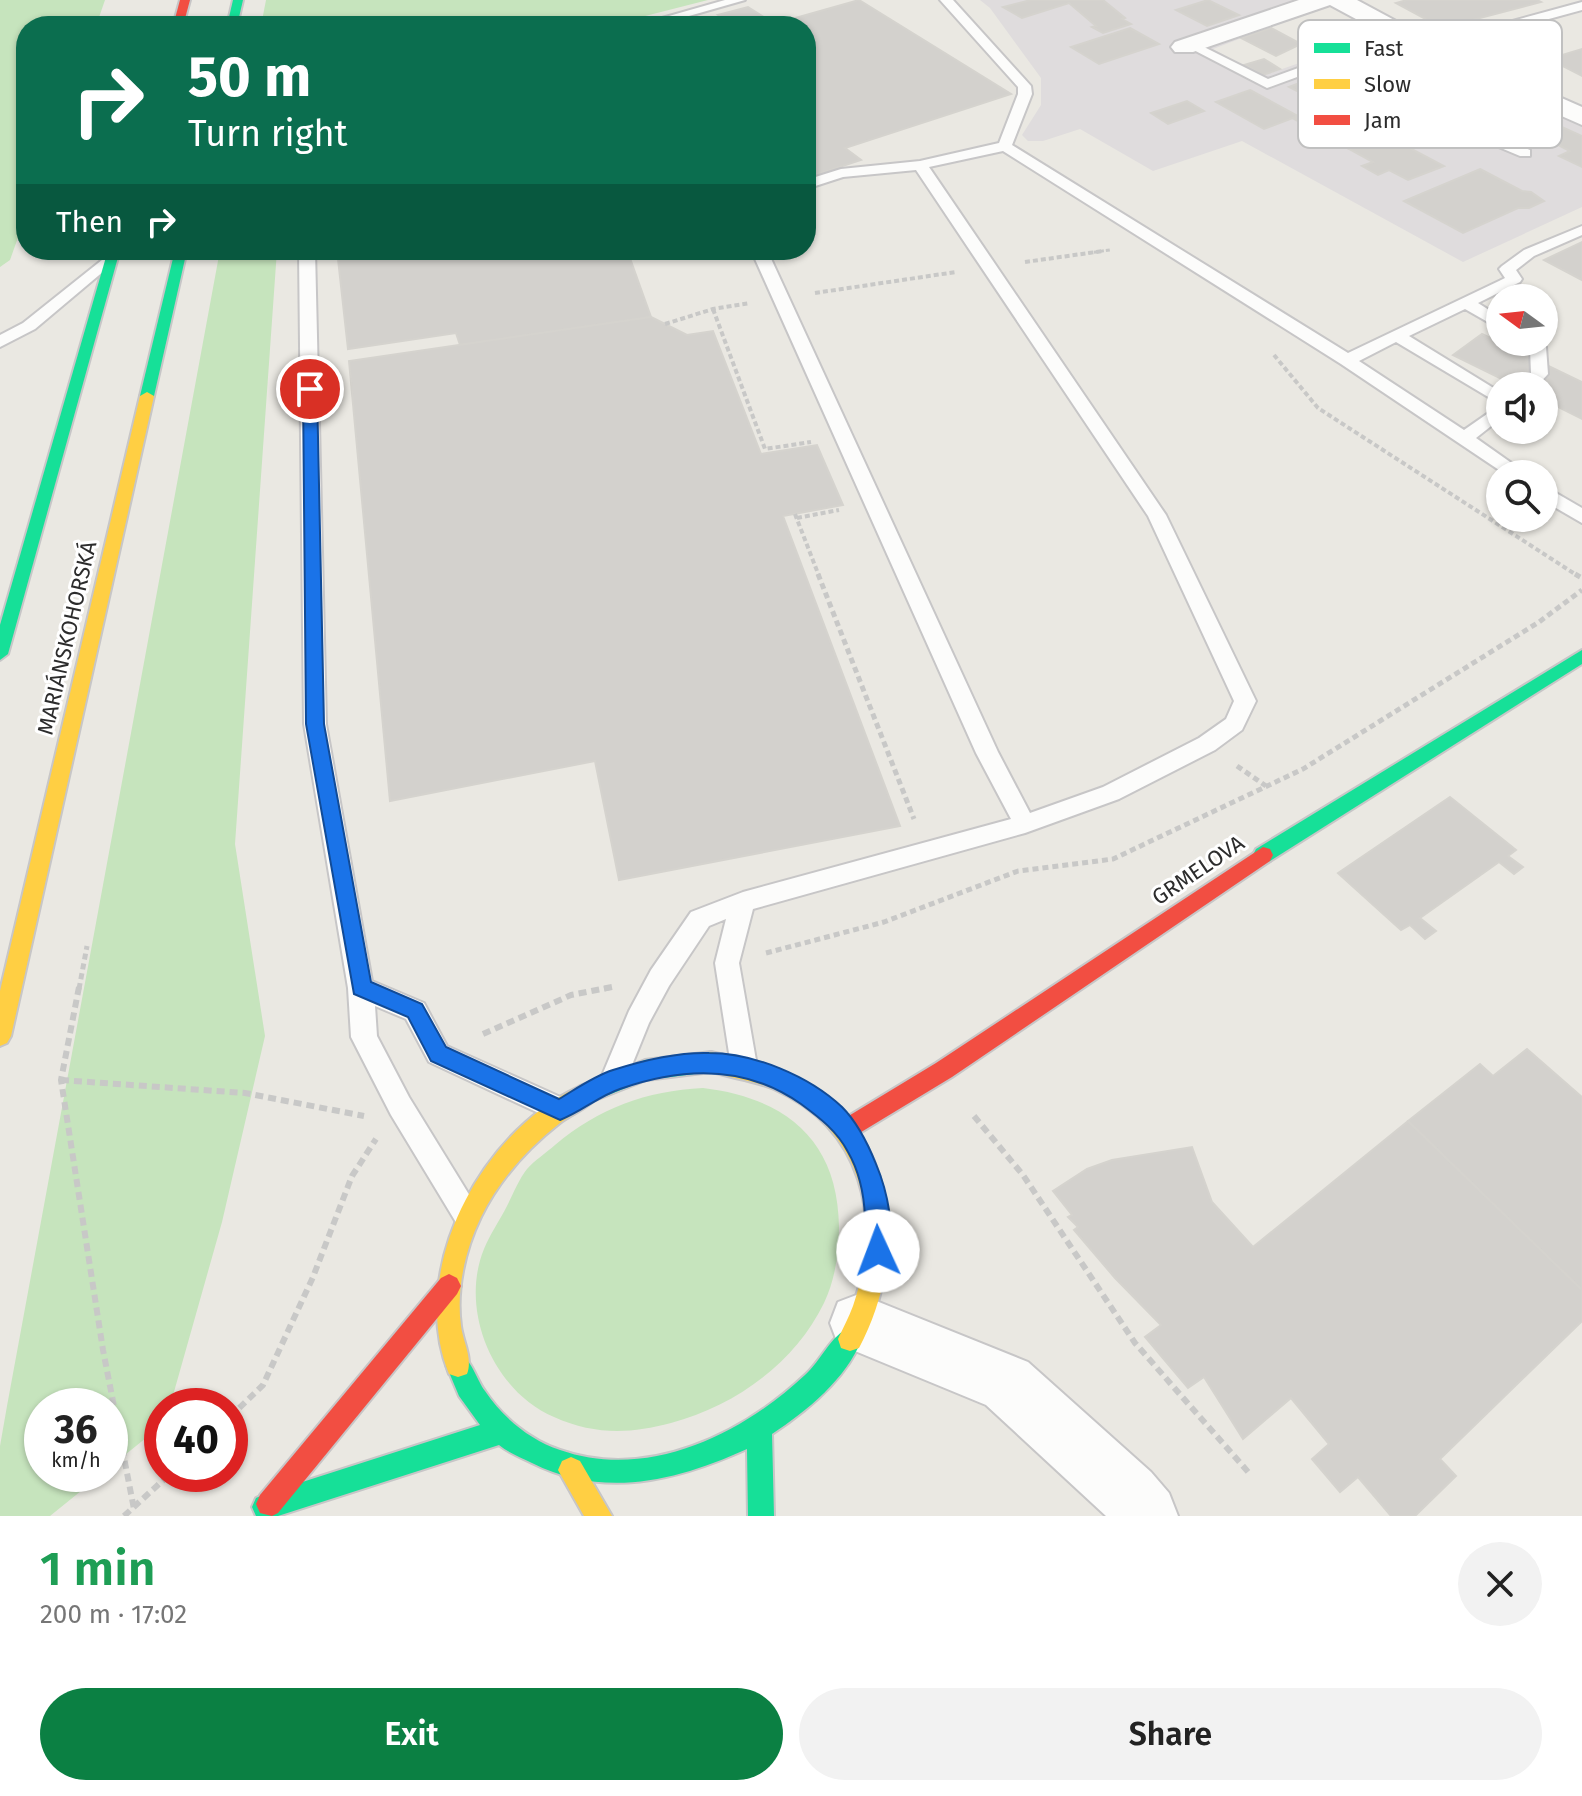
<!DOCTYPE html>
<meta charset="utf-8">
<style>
:root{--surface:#fff;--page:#f2f2f2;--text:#222;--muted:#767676;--accent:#0b8043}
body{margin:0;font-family:"Fira Sans",sans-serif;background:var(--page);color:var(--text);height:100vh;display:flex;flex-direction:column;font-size:30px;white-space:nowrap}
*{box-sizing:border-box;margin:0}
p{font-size:26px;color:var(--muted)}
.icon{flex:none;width:44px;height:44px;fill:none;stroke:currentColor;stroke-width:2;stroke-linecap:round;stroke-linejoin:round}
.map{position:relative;height:1516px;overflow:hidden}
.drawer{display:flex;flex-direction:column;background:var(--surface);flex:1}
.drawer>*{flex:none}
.top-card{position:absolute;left:16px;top:16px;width:800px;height:244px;border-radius:32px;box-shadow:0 2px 6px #0004;background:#0b6e4f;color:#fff;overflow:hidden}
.needle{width:52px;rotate:285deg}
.buttons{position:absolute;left:1486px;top:284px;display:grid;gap:16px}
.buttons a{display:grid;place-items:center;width:72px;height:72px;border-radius:50%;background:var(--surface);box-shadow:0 2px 6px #0004;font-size:40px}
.speed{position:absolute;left:24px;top:1388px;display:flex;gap:16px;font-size:40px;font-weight:700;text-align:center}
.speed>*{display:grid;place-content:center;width:104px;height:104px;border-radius:50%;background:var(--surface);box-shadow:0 2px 6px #0004;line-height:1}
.speed small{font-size:20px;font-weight:400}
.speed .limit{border:12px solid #d22;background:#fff;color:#111}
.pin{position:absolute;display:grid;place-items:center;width:68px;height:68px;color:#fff;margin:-34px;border:4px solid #fff;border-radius:50%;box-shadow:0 2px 8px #0007}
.me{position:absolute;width:88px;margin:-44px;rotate:358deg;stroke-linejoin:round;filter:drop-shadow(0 0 6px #0008)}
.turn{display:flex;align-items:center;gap:28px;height:168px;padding:0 40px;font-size:36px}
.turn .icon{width:104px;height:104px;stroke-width:2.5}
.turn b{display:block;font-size:56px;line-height:68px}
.then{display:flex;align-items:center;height:76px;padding:0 40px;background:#0003;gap:16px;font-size:30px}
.round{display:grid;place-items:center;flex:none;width:84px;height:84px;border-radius:42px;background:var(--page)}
.headline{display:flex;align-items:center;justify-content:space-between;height:136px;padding:0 40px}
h1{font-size:48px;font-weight:600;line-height:60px;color:#1e9e55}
.action{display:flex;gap:16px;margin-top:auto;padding:16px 40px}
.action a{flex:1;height:92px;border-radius:48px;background:var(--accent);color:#fff;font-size:32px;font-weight:600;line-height:92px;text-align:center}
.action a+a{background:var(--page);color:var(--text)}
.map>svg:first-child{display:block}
.industrial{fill:#dfdcdd}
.green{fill:#c6e4bd}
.building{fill:#d3d1cd;stroke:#d5d3ce;stroke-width:2}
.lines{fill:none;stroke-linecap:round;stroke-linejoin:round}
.lane-casing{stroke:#c7c6c7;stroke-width:4}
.street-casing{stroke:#c7c6c7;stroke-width:4}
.fast-casing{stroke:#c7c6c7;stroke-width:4}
.slow-casing{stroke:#c7c6c7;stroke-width:4}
.jam-casing{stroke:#c7c6c7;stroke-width:4}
.path-far3{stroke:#c8c8c7;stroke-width:3;stroke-dasharray:4 2;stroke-linecap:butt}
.path-far2{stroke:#c8c8c7;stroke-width:4;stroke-dasharray:5 3;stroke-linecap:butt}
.path-far1{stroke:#c8c8c7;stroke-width:5;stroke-dasharray:6 4;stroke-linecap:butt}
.path{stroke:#c8c8c7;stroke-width:6;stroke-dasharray:8 5;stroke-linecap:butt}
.lane{fill:#fcfcfb;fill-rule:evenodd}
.street{fill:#fcfcfb;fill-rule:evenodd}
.fast{fill:#16e098;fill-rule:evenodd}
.slow{fill:#ffcf43;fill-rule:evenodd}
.jam{fill:#f24e42;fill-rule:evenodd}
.route{fill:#1a73e8;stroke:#114b97;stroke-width:2}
.labels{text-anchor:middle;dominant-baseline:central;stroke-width:6;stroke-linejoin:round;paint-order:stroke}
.street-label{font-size:22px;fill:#2c2c2c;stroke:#fff}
.key{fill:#fff;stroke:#c0c0c0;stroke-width:2}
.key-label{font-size:22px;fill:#2c2c2c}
</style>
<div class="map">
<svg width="1582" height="1516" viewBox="0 0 1582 1516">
<rect width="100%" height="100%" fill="#eae8e2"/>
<polygon class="industrial" points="980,0 1342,0 1213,49 1262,76 1376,36 1439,66 1582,124 1582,207 1463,262 1242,141 1153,171 1080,129 1043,141 1028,141 1022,135 1041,105 1041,78 990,8"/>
<g class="green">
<polygon points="0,0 105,0 96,26 26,26 26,215 10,260 0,267"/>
<polygon points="266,0 708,0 606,26 261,26"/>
<polygon points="220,250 277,250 235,844 265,1036 222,1222 170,1406 162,1406 162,1425 110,1467 110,1406 42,1406 42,1474 102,1474 50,1516 0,1516 0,1446 7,1406"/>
<path d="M703,1088C786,1098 838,1140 839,1227C839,1253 835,1280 824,1303C795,1363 735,1406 671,1423C630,1434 594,1435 554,1417C493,1391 459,1310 484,1249C490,1234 500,1220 507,1206C513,1194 519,1179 527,1169C535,1160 546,1153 555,1145C599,1108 646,1091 703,1088Z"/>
</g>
<g class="building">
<polygon points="859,0 1011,94 845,148 861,160 806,178 806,26 767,26"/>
<polygon points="1031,0 1103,0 1125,18 1122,19 1131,24 1103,33 1092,27 1096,26 1069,3 1022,18 1003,7"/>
<polygon points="1208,0 1239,15 1207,26 1176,10"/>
<polygon points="1407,0 1537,0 1541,2 1442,28 1396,3"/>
<polygon points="748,7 767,19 735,26 718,15"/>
<polygon points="1130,28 1159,44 1099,64 1071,47"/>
<polygon points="1271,28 1301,44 1276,56 1241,38"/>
<polygon points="1582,49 1582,76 1549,59"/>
<polygon points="1370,57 1410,76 1328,107 1289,87"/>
<polygon points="1264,59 1280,69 1263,75 1244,65"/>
<polygon points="1250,90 1298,116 1264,129 1216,102"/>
<polygon points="1500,99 1582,136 1582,167 1559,156 1570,151 1483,107"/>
<polygon points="1187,101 1204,111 1168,124 1151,113"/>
<polygon points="1328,107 1385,135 1349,149 1294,119"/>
<polygon points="1385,135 1444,166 1408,180 1389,170 1378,175 1362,166 1373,162 1349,149"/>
<polygon points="1480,169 1522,191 1531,192 1544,201 1529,208 1518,208 1463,233 1404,201"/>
<polygon points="1582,242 1582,280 1544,260"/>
<polygon points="337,250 627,250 651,317 460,345 456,333 348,349"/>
<polygon points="651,317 687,335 713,331 761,454 817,445 843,505 783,516 900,826 619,880 595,761 390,801 349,361"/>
<polygon points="1482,334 1582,382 1582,419 1544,400 1544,386 1516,386 1453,355"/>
<polygon points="1450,797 1516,850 1508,856 1523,867 1514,874 1499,862 1420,918 1436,931 1425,939 1410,925 1401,930 1338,873"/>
<polygon points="1527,1049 1582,1097 1582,1290 1408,1121 1480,1064 1493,1076"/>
<polygon points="1408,1121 1582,1290 1582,1321 1440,1459 1456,1476 1415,1516 1391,1516 1358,1477 1340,1492 1312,1459 1329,1444 1291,1398 1243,1439 1204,1377 1188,1388 1145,1337 1161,1325 1115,1278 1074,1230 1078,1227 1068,1217 1072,1215 1053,1191 1087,1169 1112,1160 1192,1147 1212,1202 1253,1247"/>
</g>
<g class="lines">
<defs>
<g id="lane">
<polygon points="725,0 745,0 654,26 634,26"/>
<polygon points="940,0 953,0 1031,86 1032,94 1012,145 1348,353 1499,281 1505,278 1499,269 1502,266 1524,250 1582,226 1582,235 1534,256 1516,270 1522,279 1520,282 1478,303 1500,317 1500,329 1465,309 1409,336 1500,392 1500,404 1396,342 1359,361 1464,430 1500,405 1500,419 1476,438 1527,474 1505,474 1341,364 1003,151 929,167 1166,515 1256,701 1242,730 1215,750 1119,799 1025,833 753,909 739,963 757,1066 753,1074 744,1078 735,1074 731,1066 715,963 726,919 709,926 669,986 649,1023 623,1087 614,1090 605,1087 601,1078 629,1011 651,970 691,912 743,892 1011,819 976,753 751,250 767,250 998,752 1030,813 1103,787 1199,738 1226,719 1234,701 1148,516 916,170 843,177 806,189 806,180 841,169 920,161 999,143 1018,94 1018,87"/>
<polygon points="1582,2 1582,10 1432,51 1397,67 1377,58 1357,55 1267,88 1184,45 1194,42 1268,79 1356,47 1384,52 1397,58 1424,45"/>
<polygon points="1460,58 1466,62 1447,77 1475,88 1502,77 1509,81 1455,105 1453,113 1456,119 1530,150 1530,156 1520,156 1446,125 1439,113 1442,103 1463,92 1437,82 1433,73"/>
<polygon points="299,250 315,250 326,724 372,981 424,1003 447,1046 567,1100 571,1109 567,1118 558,1122 429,1062 406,1019 375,1006 377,1036 409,1097 481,1214 477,1224 467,1228 457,1224 391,1115 351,1037 348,988 304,724"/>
<polygon points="112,252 117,254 117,260 35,329 0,347 0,335 23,323"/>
<polygon points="1521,342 1541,342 1546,347 1548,374 1537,386 1518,386 1531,373 1530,349"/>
<polygon points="1544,486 1582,508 1582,523 1544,501"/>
</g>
<g id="street">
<polygon points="1299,0 1357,0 1437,43 1582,107 1582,125 1419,53 1330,5 1193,52 1175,52 1171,47 1175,42"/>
<polygon points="859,1294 1028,1362 1151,1472 1169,1493 1178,1516 1106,1516 986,1405 838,1344 830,1323 838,1302"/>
</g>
<g id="fast">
<polygon points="233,0 243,0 237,26 227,26"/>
<polygon points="108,250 120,250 8,654 0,660 0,625"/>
<polygon points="175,250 187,250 154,396 147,400 140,396"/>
<polygon points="1582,650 1582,664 1270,861 1263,863 1256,861 1253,855 1256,849"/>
<polygon points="711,1052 719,1055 722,1062 719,1069 711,1072 646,1080 588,1103 580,1100 577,1093 580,1086 645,1060"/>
<path d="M850,1327L859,1330L862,1339C846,1379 807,1411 772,1434L774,1516H748L747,1449C676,1481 604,1499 532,1463C520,1457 509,1453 499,1445L278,1516H256L252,1507L256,1498L265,1494L480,1425L459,1396L446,1365L449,1356L458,1353C472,1359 476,1379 485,1391C503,1418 530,1440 560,1450C648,1481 742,1434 805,1375C821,1361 831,1335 850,1327Z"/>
</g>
<g id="slow">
<polygon points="147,392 154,396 11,1036 7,1043 0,1046 0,991 140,396"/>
<path d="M711,1052C748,1060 789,1069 820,1092C901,1152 904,1264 859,1348L850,1351L841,1348L838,1339C843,1328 849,1317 853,1306C883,1218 863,1129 774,1089C751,1079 726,1078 703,1069L700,1062L703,1055Z"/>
<path d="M588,1083L596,1086L599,1093C592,1107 573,1113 560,1123C528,1148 499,1180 481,1217C465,1250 456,1290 461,1326C463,1342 473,1358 467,1374L458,1377L449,1374C406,1268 485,1123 588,1083Z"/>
<polygon points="571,1457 580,1461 612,1516 584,1516 558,1470 562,1461"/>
</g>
<g id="jam">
<polygon points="180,0 190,0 183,26 173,26"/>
<polygon points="1263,847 1270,849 1273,855 1270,861 952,1077 853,1137 845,1140 837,1137 834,1130 837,1123 936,1063"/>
<polygon points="449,1274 457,1278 461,1286 457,1294 278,1513 272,1516 260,1513 256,1504 260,1495 441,1278"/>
</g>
</defs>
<use href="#lane" class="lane-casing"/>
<use href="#street" class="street-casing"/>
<use href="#fast" class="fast-casing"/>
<use href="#slow" class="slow-casing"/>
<use href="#jam" class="jam-casing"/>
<polyline class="path-far3" points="1088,253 1110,250"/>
<g class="path-far2">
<polyline points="1025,262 1103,251"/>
<polyline points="815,293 956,272"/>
<polyline points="713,309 765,449 811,442"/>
<polyline points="665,324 713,309 750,303"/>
<polyline points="1274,355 1318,408 1578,576"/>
<polyline points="795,514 819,576"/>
<polyline points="797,518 839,510"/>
</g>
<g class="path-far1">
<polyline points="818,574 914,819"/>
<polyline points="1575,574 1582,578"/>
<polyline points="1237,766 1266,786"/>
<polyline points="766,953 884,922 1018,871 1113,859 1303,769 1539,622 1582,590"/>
<polyline points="79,989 87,946"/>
<polyline points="604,989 612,987"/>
</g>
<g class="path">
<polyline points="79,987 61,1080 103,1350 134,1509"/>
<polyline points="483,1034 571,995 612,987"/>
<polyline points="61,1080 245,1093 364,1116"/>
<polyline points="974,1116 1023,1175 1135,1343 1249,1473"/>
<polyline points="230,1417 263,1385 313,1277 352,1176 376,1139"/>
<polyline points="124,1516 170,1474"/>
</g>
<use href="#lane" class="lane"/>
<use href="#street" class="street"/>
<use href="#fast" class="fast"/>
<use href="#slow" class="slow"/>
<use href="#jam" class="jam"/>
</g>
<path class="route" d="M310,385L317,389L324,724L371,982L422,1004L446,1047L559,1099C576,1089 594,1076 613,1070C644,1060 677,1052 709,1053C754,1053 809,1076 842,1107C858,1123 868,1144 876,1164C887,1190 897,1233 886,1259L878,1263L869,1259C864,1246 866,1231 865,1217C864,1195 859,1171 848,1152C837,1131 820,1118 801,1104C746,1065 682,1067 620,1089C599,1096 581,1112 560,1120L431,1061L408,1017L354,994L306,724L303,389Z"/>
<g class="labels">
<g class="street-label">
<text transform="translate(67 638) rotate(-77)">MARIÁNSKOHORSKÁ</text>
<text transform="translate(1198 870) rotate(-34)">GRMELOVA</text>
</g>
</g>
<rect x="1298" y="20" width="264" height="128" rx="12" class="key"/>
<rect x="1314" y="43" width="36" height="10" fill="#16e098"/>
<rect x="1314" y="79" width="36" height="10" fill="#ffcf43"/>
<rect x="1314" y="115" width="36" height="10" fill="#f24e42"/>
<g class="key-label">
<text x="1364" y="56">Fast</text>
<text x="1364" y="92">Slow</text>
<text x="1364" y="128">Jam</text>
</g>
</svg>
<div class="buttons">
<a><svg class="needle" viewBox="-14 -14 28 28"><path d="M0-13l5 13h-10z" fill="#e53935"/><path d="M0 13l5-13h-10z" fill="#767676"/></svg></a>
<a><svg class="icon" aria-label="sound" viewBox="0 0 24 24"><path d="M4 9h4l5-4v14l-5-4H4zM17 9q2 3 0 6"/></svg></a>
<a><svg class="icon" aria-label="search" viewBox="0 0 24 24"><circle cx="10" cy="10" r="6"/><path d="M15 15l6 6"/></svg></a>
</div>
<div class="speed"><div>36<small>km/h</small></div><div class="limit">40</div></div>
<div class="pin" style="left:310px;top:389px;background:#d93025"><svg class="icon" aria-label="arrive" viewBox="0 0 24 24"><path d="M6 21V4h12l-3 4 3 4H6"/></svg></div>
<svg class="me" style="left:878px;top:1251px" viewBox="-20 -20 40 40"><circle r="19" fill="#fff"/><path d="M0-13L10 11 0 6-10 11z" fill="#1a73e8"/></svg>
<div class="top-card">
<div class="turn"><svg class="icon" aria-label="right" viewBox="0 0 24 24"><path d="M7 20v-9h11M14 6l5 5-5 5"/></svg><div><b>50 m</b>Turn right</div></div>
<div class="then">Then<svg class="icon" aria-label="right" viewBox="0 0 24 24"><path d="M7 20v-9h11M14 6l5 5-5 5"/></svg></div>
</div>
</div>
<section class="drawer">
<div class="headline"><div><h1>1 min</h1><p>200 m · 17:02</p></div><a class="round"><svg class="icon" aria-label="close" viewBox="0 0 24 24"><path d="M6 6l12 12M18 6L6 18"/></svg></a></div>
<div class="action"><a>Exit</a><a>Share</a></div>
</section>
